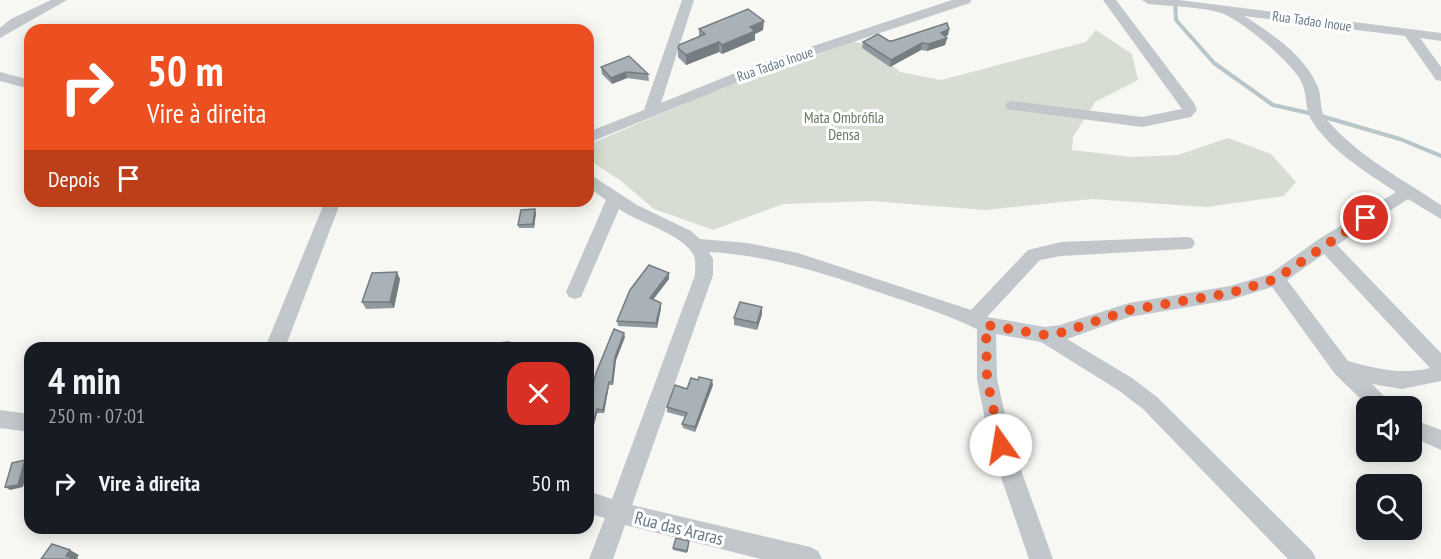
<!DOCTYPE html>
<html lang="pt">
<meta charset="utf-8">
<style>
:root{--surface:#171b24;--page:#242831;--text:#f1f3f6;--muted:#9ea1a6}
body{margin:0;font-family:"PT Sans Narrow",sans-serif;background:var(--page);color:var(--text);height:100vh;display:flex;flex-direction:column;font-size:22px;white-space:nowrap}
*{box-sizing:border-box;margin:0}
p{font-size:20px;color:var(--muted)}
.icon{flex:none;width:33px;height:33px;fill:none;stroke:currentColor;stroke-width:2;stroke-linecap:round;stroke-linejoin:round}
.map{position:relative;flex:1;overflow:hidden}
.details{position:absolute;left:24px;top:342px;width:570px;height:192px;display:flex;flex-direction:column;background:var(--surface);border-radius:18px;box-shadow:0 3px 15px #0003}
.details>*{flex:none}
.top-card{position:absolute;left:24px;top:24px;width:570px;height:183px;border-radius:18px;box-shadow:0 3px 15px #0003;background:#ec4f20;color:#fff;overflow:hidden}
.controls{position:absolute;left:1356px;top:396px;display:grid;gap:12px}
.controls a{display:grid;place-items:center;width:66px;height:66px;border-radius:12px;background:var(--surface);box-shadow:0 3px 15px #0003;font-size:30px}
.pin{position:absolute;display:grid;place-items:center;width:51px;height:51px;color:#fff;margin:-26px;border:3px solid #fff;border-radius:50%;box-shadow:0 2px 6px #0007}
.me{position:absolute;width:66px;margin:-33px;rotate:347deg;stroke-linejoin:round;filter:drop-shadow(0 0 4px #0008)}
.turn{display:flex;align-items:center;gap:21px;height:126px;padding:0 24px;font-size:27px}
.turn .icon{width:78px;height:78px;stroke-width:2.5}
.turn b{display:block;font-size:42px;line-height:51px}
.then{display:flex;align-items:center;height:57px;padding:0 24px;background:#0003;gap:12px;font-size:22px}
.round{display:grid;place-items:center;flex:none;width:63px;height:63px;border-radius:18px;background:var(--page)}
.headline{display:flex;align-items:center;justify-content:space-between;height:102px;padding:0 24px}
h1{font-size:36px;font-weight:800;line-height:45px}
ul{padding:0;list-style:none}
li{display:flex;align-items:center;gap:18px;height:78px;padding:0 24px}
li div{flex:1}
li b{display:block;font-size:22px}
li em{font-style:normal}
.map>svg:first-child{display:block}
.green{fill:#d7ddd3}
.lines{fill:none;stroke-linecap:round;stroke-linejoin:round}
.stream{stroke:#b8c6c9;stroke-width:4}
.minor{fill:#c2c7cb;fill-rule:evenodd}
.wall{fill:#91999e}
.shaded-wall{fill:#767d81}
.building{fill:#a9b2b8;stroke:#767d81;stroke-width:1.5}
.route{stroke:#ec4f20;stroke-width:10;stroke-dasharray:0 18}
.labels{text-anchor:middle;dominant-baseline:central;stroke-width:6;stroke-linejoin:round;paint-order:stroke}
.far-street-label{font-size:14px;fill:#657887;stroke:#fff}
.park-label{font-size:15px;fill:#657860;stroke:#fff}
.near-street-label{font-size:18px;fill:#657887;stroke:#fff}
</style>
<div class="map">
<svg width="1441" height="559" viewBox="0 0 1441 559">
<rect width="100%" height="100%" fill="#f7f7f4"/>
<polygon class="green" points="1096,30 1132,54 1138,80 1095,102 1073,137 1072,150 1131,157 1178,155 1228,138 1271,154 1296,182 1284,196 1206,207 1092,199 985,210 871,201 783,204 713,230 654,209 621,181 588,159 588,145 786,60 812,57 850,41 869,45 900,72 941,80 1086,42"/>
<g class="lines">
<g class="stream">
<polyline points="1175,0 1176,20 1214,63 1273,105 1313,114"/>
<polyline points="1321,116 1400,139 1441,156"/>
</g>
<g class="minor">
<polygon points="51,0 67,0 0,38 0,28 11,19"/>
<polygon points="682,0 694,0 661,103 750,67 952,0 971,0 970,3 760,73 588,143 588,132 644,110"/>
<polygon points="1103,0 1116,0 1194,103 1197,110 1191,117 1142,127 1007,109 1005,106 1007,103 1012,101 1142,117 1182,109"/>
<path d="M1142,0H1179L1441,33V41L1420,38L1441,67V81L1436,80L1405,36L1244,16C1271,33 1304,55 1317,85C1323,97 1318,110 1327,120C1358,156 1402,179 1441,205V219L1408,199L1337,245L1441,353V381L1402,389L1372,384L1388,400L1391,406H1368L1335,374L1272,287L1230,300L1129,317L1067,339L1132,378L1157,397L1312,551L1316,559H1288L1143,409L1118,390L1041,342L996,334L997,379L1012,445L1053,559H1029L990,445L977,379V329C948,315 917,305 887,295C829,275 770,255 709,252L713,259V275L632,505L810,547L818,551L822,559H761L625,525L613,559H589L605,518L588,513V491L612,499L695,275C695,269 696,262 694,256C684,234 639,223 619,209L581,297L575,299L569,297L566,292L606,200L588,187V173L637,205L691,231L700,239L747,243L798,253L971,310L1028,250L1061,242L1186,237L1192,238L1195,243L1192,248L1186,249L1061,256L1040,260L987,317L1045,327L1060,325L1129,303L1230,286L1270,274L1319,239L1396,192C1366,172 1331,151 1312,121C1304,108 1308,94 1301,81C1291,62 1242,20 1221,13C1203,7 1168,6 1148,4ZM1324,254L1430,368C1402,375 1376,369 1348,361L1287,280Z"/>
<polygon points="0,72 30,80 30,89 0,81"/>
<polygon points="325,201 341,201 285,348 265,348"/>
<polygon points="0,410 30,414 30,432 0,428"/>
<polygon points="1412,419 1441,430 1441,450 1412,437"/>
</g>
</g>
<g class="wall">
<polygon points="699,29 763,30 755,34 755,40 722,54 719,52 686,65 678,57 678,48 699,37"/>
<polygon points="949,29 948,35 945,37 947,38 945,45 927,51 921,50 890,67 862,48 863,42 889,41"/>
<polygon points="601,67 648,74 649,81 627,78 612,84 602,74"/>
<polygon points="536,213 534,228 519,228 518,225"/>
<polygon points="669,273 669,279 653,300 661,308 657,328 618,326 617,321"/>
<polygon points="400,279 394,308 366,309 362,302"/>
<polygon points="762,314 757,330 734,325 734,318"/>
<polygon points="625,337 616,360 613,385 609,385 604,413 597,413 592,432 588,432 588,398 590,398"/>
<polygon points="713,385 695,432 683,428 682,424 685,417 667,412 667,407 687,389"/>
<polygon points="689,543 687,553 673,550 673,548"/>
</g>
<g class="shaded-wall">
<polygon points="764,21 763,30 755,34 755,40 722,54 722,45 750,27"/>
<polygon points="949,29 948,35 940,40 941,33"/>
<polygon points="947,38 945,45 927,51 929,44"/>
<polygon points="719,42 719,52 686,65 686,55"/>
<polygon points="922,43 921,50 890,67 891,60"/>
<polygon points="626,72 627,78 612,84 611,78"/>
<polygon points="535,209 536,213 534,228 533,224"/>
<polygon points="397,272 400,279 394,308 390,302"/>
<polygon points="669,273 669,279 650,303 650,298"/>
<polygon points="661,303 661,308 657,328 656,323"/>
<polygon points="762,307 762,314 757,330 757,323"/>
<polygon points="624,333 625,337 616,360 613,385 612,382 615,357"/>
<polygon points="712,380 713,385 695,432 695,427"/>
<polygon points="609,382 609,385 604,413 603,410"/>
<polygon points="597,409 597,413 592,432 591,429"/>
<polygon points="25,460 29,463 26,467 28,468 23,487 10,490 5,487"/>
<polygon points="70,550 79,555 76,559 66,556"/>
</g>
<g class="building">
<polygon points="748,9 764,21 750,27 755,31 722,45 719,42 686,55 678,48 679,45 705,34 699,29"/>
<polygon points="947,23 949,29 941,33 947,38 929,44 922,43 891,60 863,42 878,34 889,41 892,41"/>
<polygon points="629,56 648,74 626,72 611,78 601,67"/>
<polygon points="535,209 533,224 518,225 521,210"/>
<polygon points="649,265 669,273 650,298 661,303 656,323 617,321 630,290"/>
<polygon points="397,272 390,302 362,302 372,273"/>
<polygon points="740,302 762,307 757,323 734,318"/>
<polygon points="614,329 624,333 615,357 612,382 609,382 603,410 597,409 591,429 588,429 588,398 590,398 596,373"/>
<polygon points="509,342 509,348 486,348 486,344"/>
<polygon points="699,377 712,380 695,427 682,424 687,413 667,407 675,385 687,389 691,378 698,380"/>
<polygon points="30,457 30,466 26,467"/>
<polygon points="25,460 18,485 5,487 12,463"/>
<polygon points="676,538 689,541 687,551 673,548"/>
<polygon points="52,544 70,550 66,556 78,559 41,559"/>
</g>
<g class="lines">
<polyline class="route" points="1001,445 987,379 986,325 1045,335 1060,333 1130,310 1230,293 1276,279 1366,218"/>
</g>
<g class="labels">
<g class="far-street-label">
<text transform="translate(1312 21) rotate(8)">Rua Tadao Inoue</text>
<text transform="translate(775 64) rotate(-19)">Rua Tadao Inoue</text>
</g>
<g class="park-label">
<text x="844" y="117">Mata Ombrófila<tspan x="844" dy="17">Densa</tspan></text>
</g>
<g class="near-street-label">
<text transform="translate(679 528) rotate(14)">Rua das Araras</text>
</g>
</g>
</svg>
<div class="controls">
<a><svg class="icon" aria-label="sound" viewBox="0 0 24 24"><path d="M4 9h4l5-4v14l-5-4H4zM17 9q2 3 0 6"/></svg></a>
<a><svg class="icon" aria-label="search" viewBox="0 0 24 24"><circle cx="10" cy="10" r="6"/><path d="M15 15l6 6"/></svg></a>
</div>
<div class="pin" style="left:1366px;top:218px;background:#d93025"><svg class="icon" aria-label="arrive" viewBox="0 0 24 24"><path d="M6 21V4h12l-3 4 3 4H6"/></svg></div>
<svg class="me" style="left:1001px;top:445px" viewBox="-20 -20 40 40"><circle r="19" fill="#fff"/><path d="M0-13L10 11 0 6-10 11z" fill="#ec4f20"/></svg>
<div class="top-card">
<div class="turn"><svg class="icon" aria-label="right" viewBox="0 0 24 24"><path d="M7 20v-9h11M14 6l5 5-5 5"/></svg><div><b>50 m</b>Vire à direita</div></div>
<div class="then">Depois<svg class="icon" aria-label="arrive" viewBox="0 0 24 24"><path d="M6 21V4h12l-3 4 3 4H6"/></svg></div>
</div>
<section class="details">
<div class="headline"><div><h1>4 min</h1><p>250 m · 07:01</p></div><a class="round" style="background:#d93025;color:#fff"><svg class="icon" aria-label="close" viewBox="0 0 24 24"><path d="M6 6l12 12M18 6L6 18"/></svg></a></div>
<ul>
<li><svg class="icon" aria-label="right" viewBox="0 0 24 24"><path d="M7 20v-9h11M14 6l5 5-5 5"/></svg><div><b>Vire à direita</b></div><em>50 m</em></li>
</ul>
</section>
</div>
